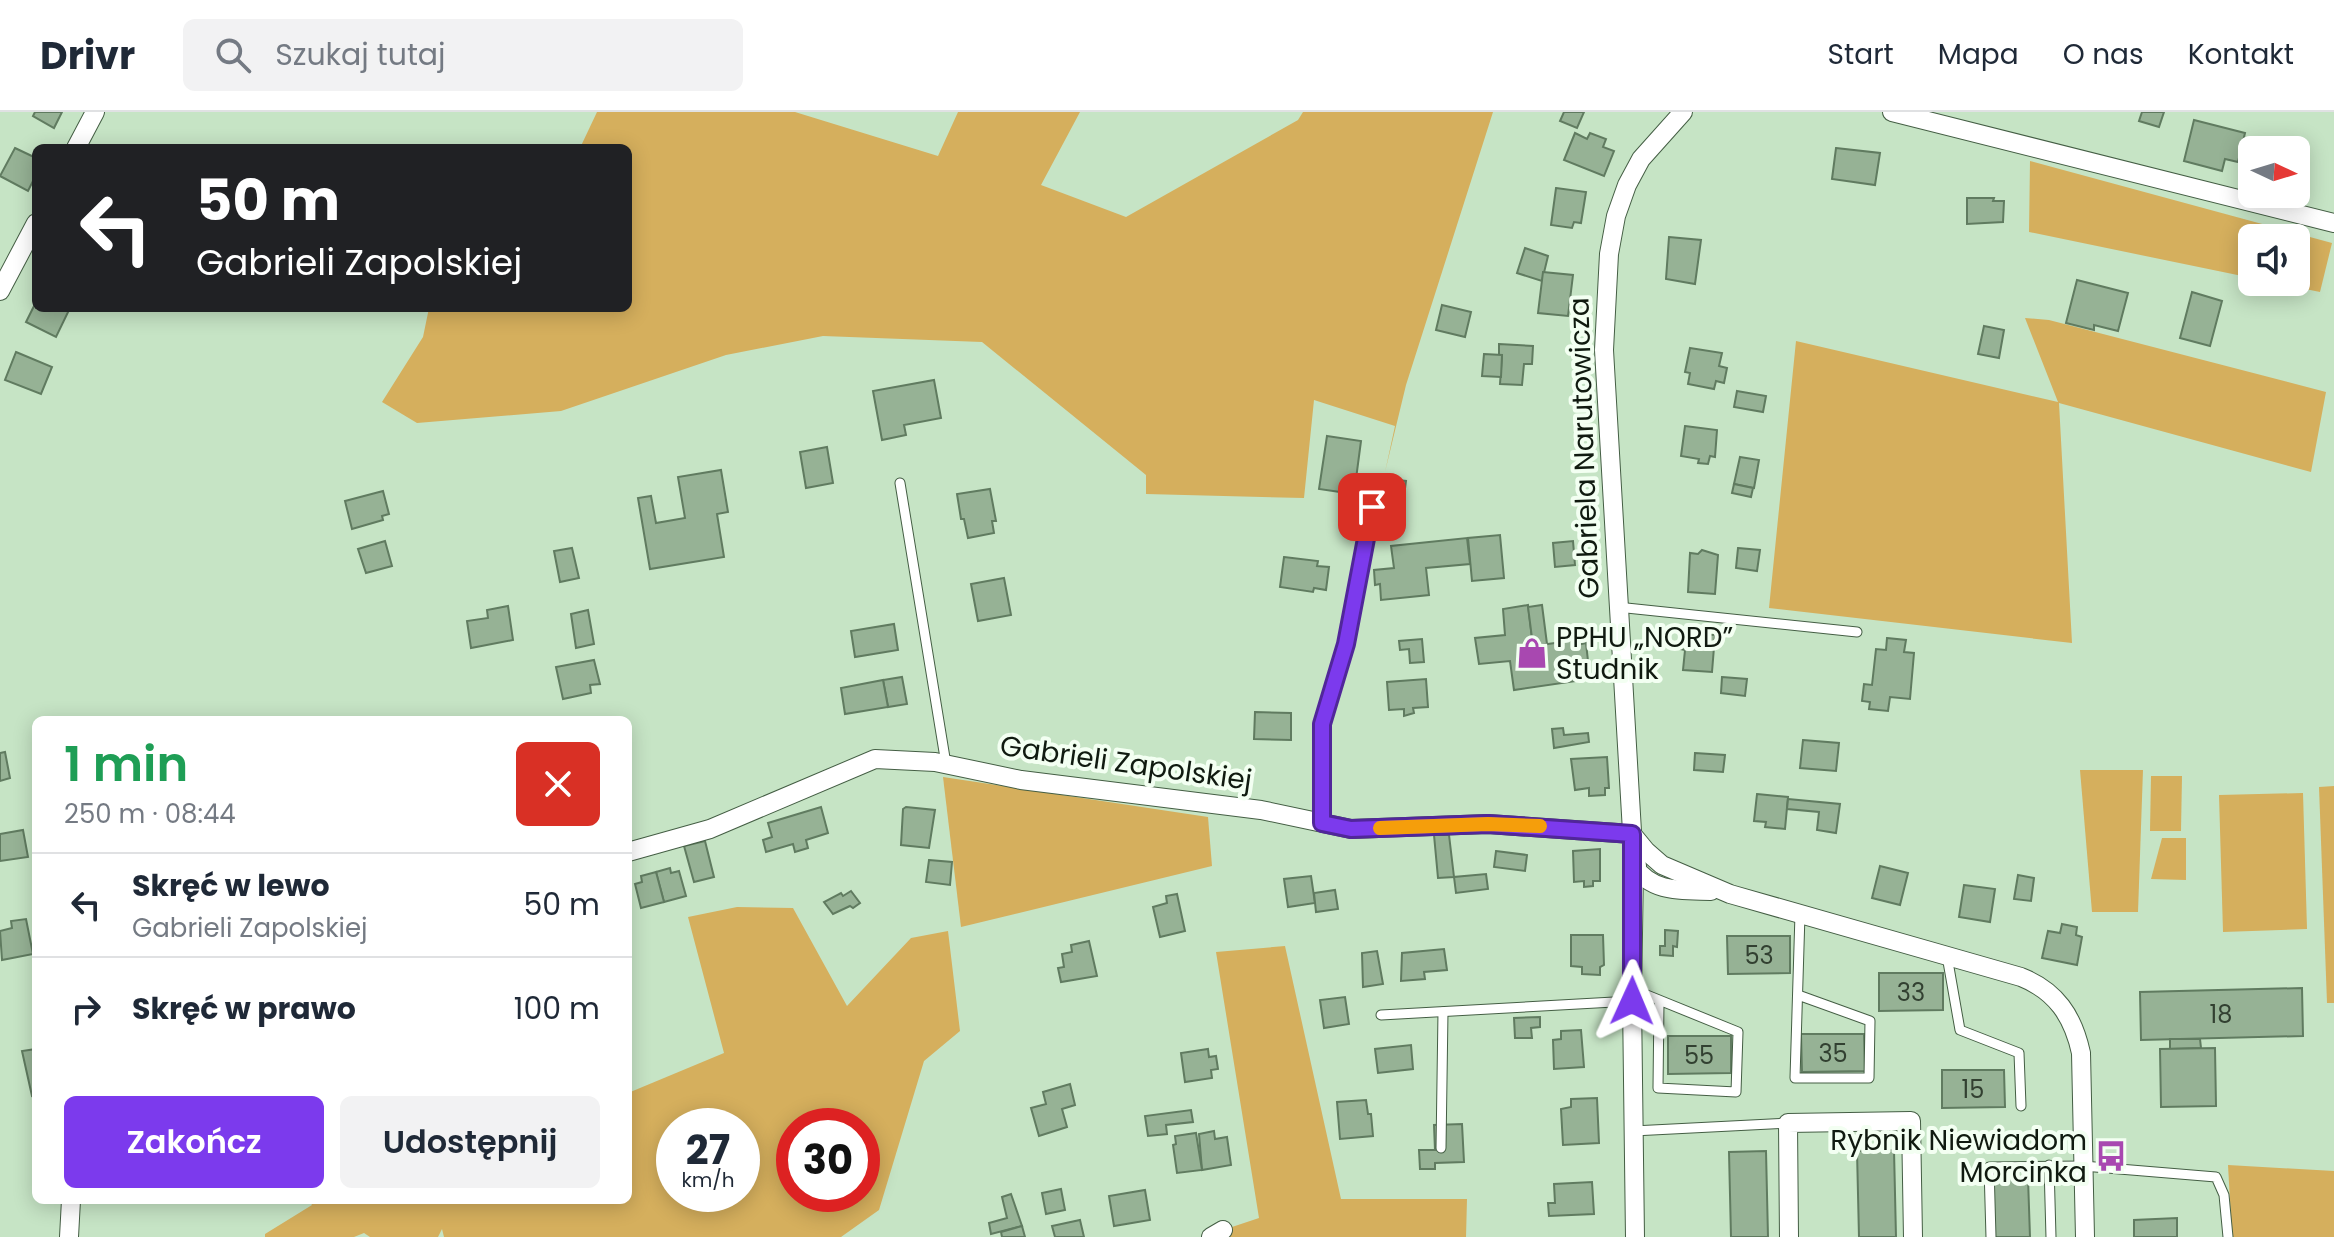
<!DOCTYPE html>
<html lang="pl">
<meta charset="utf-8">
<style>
:root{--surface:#fff;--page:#f2f2f3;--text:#1f2937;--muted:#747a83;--line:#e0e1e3;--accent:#7c3aed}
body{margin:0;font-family:Poppins,sans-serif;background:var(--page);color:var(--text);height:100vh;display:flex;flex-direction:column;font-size:30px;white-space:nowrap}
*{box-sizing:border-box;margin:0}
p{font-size:26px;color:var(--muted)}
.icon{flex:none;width:44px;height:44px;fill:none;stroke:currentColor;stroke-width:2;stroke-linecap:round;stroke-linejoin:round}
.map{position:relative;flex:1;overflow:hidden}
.details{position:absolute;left:32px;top:604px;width:600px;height:488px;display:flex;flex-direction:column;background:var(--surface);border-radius:12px;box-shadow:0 4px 20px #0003}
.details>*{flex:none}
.banner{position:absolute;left:32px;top:32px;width:600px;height:168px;border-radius:12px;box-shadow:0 4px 20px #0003;background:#202124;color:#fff;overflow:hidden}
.needle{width:52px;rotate:94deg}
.buttons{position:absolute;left:2238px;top:24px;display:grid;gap:16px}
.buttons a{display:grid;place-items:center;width:72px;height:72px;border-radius:12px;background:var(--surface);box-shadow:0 4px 20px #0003;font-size:40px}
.speed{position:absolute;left:656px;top:996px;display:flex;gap:16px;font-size:40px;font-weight:700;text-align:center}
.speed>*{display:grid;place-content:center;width:104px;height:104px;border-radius:50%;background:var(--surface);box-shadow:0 4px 20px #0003;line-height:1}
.speed small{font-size:20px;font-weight:400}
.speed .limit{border:12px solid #d22;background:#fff;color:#111}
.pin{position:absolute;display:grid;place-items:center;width:68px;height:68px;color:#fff;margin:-34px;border-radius:16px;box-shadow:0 4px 12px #0006}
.me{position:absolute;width:88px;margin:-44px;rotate:1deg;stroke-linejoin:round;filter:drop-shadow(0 0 6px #0008)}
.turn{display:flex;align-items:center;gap:28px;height:168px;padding:0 32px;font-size:36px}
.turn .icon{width:104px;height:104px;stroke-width:2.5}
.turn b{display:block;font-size:56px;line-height:68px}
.round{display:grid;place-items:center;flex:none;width:84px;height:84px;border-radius:12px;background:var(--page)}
.overview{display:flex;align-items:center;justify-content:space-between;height:136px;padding:0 32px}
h1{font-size:48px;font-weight:600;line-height:60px;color:#1e9e55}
.action{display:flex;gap:16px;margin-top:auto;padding:16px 32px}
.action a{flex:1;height:92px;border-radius:12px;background:var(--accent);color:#fff;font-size:32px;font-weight:600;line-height:92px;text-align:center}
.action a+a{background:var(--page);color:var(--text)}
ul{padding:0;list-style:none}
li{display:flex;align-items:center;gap:24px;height:104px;padding:0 32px;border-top:2px solid var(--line)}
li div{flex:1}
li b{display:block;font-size:30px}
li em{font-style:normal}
header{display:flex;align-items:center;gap:48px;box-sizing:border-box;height:112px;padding:0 40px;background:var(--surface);border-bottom:2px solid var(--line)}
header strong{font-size:38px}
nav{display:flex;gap:44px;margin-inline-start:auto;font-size:28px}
.search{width:560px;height:72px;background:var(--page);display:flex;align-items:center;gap:20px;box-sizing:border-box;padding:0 28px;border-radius:12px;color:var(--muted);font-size:30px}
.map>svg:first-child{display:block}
.green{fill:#d5af5d;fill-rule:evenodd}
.building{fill:#96b295;stroke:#607b60;stroke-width:2}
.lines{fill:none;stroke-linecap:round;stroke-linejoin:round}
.service-casing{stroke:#445e44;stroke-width:11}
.minor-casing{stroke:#445e44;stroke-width:20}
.service{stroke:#fff;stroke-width:9}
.minor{stroke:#fff;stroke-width:18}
.route-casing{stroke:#51269a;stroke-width:20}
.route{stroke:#7c3aed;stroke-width:14}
.slow{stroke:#f59e0b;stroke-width:14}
.labels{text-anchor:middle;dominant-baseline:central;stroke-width:8;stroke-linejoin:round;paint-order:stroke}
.number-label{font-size:24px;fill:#324031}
.street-label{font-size:28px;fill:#101a10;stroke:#f3fff2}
.poi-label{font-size:28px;fill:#101a10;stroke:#f3fff2;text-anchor:start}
</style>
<header>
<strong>Drivr</strong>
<div class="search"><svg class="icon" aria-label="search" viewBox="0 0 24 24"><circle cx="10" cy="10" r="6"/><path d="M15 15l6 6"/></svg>Szukaj tutaj</div>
<nav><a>Start</a><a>Mapa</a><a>O nas</a><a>Kontakt</a></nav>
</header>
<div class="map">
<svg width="2334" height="1125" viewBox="0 0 2334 1125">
<rect width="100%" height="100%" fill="#c6e4c5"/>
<g class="green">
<polygon points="597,0 795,0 938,44 958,0 1080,0 1041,73 1126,105 1298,8 1303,0 1493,0 1406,273 1385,360 1395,314 1314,288 1304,386 1146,382 1146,363 982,230 823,224 726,243 561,299 417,311 382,290 423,225 429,196 628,196 628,36 580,36"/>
<polygon points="2030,49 2332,131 2320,180 2271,170 2296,170 2296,126 2252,126 2252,166 2029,120"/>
<polygon points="2025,206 2049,208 2326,280 2311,360 2059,291 2072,531 1769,496 1796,229 2058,290"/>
<polygon points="2080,658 2143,658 2138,800 2092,800"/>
<polygon points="2151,664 2182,664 2181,719 2150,719"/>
<polygon points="943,665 1208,705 1212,754 961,815"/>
<polygon points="2334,674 2334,891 2327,891 2319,675"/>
<polygon points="2303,681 2307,817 2223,820 2219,683"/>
<polygon points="2162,726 2186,726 2186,768 2151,767"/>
<path d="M737,795L793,796L847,894L911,826L948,819L960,919L924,949L879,1098L841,1125H444L442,1117L438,1125H370L364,1121L354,1125H265V1122L312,1093L309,1088H628V981L724,941L688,805ZM674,1014H742V1082H674ZM794,1014H862V1082H794Z"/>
<polygon points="1285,834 1341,1087 1467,1087 1466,1125 1227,1125 1223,1118 1259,1106 1216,840"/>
<polygon points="2228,1053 2334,1059 2334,1125 2232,1125"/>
</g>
<g class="building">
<polygon points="35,0 62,0 54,16 33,4"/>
<polygon points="1564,0 1584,0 1577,16 1560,9"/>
<polygon points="2142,0 2164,0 2159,15 2139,9"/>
<polygon points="2194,8 2245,21 2238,50 2225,47 2222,59 2184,49"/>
<polygon points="1575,21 1587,27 1590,21 1606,27 1603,35 1614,39 1604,64 1564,48"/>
<polygon points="15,36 36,46 36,63 28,79 0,64"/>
<polygon points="1836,36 1880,41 1875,73 1832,67"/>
<polygon points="1556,76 1586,80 1581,111 1574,110 1572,116 1551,113"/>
<polygon points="1967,86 1994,86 1993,89 2004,89 2003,110 1967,112"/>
<polygon points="1669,125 1701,128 1695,172 1666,167"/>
<polygon points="1525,136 1548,144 1542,169 1517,161"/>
<polygon points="1543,160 1573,163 1568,204 1538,201"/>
<polygon points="2077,168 2128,181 2118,219 2094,213 2094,218 2066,211"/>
<polygon points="2192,180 2222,189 2210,234 2180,226"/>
<polygon points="36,190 36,196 70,196 56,225 26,210"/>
<polygon points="1442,193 1471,200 1465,225 1436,218"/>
<polygon points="1984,214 2004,218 1999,246 1978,242"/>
<polygon points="1499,232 1533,234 1532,252 1524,252 1522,273 1500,272 1502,243 1499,243"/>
<polygon points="1690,236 1722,241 1719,254 1727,256 1724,271 1716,269 1714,277 1688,272 1690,261 1685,260"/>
<polygon points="16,240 52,255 41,282 5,268"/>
<polygon points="1484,242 1502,243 1501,265 1482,264"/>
<polygon points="934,268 941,306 904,313 906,323 882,328 873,279"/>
<polygon points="1737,279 1766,284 1763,300 1734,295"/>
<polygon points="1685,314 1717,318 1715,345 1710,344 1708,352 1698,351 1699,347 1681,344"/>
<polygon points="1327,324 1361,329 1354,382 1319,377"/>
<polygon points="827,335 833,371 806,376 800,340"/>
<polygon points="1740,345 1759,348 1754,376 1734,372"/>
<polygon points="721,358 728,400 717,402 724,445 650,457 638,386 651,384 656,411 685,406 678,365"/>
<polygon points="1387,367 1406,369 1401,406 1383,404"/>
<polygon points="1734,372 1753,376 1751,385 1732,381"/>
<polygon points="990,377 996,409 992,409 994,421 968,426 964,407 961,407 957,382"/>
<polygon points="383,379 389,402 382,404 383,408 352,417 345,389"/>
<polygon points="1500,423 1504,466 1472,469 1468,426"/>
<polygon points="1467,426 1470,452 1426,456 1429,483 1381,488 1380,472 1375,473 1374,458 1394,456 1391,434"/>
<polygon points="385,429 392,454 366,461 358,437"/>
<polygon points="1573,429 1575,453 1555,455 1553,431"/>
<polygon points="572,436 579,466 560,470 554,439"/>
<polygon points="1738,436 1760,438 1757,459 1736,456"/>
<polygon points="1702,438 1718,443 1715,482 1688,480 1690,441 1698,442"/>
<polygon points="1284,445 1318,449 1317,454 1329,455 1326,478 1314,476 1313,480 1280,475"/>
<polygon points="1004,466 1011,503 978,509 971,472"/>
<polygon points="1528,493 1533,534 1576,528 1577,533 1586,531 1590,567 1514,578 1510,549 1479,552 1475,526 1505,523 1503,497"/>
<polygon points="1542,493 1547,532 1533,534 1528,495"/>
<polygon points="508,494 513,528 471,536 467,509 488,506 487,498"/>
<polygon points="588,498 594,532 576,536 571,502"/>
<polygon points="894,512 898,538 855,545 851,519"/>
<polygon points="1681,521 1715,523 1712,560 1683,558 1685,538 1680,537"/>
<polygon points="1887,526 1906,528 1904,540 1914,541 1910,587 1890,585 1888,599 1869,597 1870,590 1862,589 1864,572 1872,573 1876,537 1886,538"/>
<polygon points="1422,527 1424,550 1410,551 1409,537 1400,538 1399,529"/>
<polygon points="594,548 600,572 590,573 591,581 563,587 556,555"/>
<polygon points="902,565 907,592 888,595 883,568"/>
<polygon points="1722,565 1747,567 1745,584 1721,581"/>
<polygon points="1426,567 1428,595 1413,596 1414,601 1404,604 1404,597 1389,598 1387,570"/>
<polygon points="883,568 888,595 845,602 841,576"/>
<polygon points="1255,600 1291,601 1291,628 1254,627"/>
<polygon points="1563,616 1564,623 1588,621 1589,630 1554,636 1552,617"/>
<polygon points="1803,628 1839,631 1836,659 1800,656"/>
<polygon points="5,640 10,666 0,669 0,641"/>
<polygon points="1695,641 1725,643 1723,660 1694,658"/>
<polygon points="1607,645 1609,676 1605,676 1605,683 1589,684 1589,676 1575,678 1571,647"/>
<polygon points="1757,682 1788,685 1785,717 1765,715 1766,710 1754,709"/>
<polygon points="1788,687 1840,692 1836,721 1817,718 1819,700 1787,697"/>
<polygon points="821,695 828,721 806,728 808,736 795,740 793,732 766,740 763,728 772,725 768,711"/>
<polygon points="906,695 935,698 929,736 901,733 903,697"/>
<polygon points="23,718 28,745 0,749 0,722"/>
<polygon points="1434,723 1449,723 1454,765 1438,766"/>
<polygon points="705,729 714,765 694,770 684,734"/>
<polygon points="1600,737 1600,769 1593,769 1593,774 1584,775 1584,769 1574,770 1573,739"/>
<polygon points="1496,739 1527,743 1525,759 1494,755"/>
<polygon points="929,748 952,750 950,773 926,770"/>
<polygon points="1880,754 1908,761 1900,793 1872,786"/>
<polygon points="670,756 671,761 679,759 686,784 664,790 656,760"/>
<polygon points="656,760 664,790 641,796 635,772 642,770 641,764"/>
<polygon points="1486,762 1488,777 1456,781 1454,765"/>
<polygon points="2018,763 2034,766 2031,789 2014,787"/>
<polygon points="1311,764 1315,791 1288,795 1284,767"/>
<polygon points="1964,773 1995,777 1990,810 1959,805"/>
<polygon points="1335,778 1338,797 1316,800 1314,781"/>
<polygon points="851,779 860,791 853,796 850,794 833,802 824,790 841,781 843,784"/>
<polygon points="1177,782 1185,819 1160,825 1153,795 1167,791 1166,784"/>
<polygon points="26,807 33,842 2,848 0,819 12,816 11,809"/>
<polygon points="2062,812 2077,815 2076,823 2082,825 2077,853 2042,846 2048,819 2060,821"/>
<polygon points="1665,818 1678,819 1677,835 1673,834 1673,844 1660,843 1660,834 1665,834"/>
<polygon points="1571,823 1603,823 1604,853 1600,855 1600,863 1582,862 1582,855 1571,854"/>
<polygon points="1727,824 1790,824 1790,861 1728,862"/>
<polygon points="1089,829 1097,864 1061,870 1058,856 1064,855 1062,842 1072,840 1071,833"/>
<polygon points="1444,837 1447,858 1424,860 1425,867 1401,869 1402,841"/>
<polygon points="1377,839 1383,872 1363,875 1362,841"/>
<polygon points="1879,861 1943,861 1943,898 1879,899"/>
<polygon points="2302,876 2303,924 2141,928 2140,880"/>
<polygon points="1345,885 1349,912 1324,916 1320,888"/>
<polygon points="1540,905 1540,915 1531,916 1532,926 1515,926 1514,906"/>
<polygon points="1581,918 1584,955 1554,957 1553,928 1561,927 1561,919"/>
<polygon points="1801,922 1864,922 1865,959 1802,960"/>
<polygon points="1668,924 1731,924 1731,961 1668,962"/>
<polygon points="2170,927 2200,927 2201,936 2170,937"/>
<polygon points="1411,933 1413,957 1378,961 1375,937"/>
<polygon points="2215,936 2216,994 2161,995 2160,937"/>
<polygon points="36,937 36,983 32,984 22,939"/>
<polygon points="1208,937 1209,945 1216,944 1218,957 1211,958 1212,966 1185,970 1181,941"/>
<polygon points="1942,958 2004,958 2005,995 1942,996"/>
<polygon points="1070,972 1075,993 1062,997 1067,1015 1039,1024 1031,996 1046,992 1043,980"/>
<polygon points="1597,986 1599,1031 1563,1033 1561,997 1571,995 1571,987"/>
<polygon points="1366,988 1368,1002 1371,1002 1373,1024 1340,1027 1337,990"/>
<polygon points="1191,998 1193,1010 1166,1013 1167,1022 1148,1024 1145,1004"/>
<polygon points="1462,1012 1464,1050 1435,1051 1435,1057 1420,1057 1419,1038 1435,1038 1434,1013"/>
<polygon points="1214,1019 1215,1027 1227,1025 1231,1053 1202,1058 1199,1022"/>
<polygon points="1196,1021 1202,1058 1177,1061 1173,1033 1176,1032 1175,1024"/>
<polygon points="1894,1038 1896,1125 1859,1125 1857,1039"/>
<polygon points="1766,1039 1768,1125 1731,1125 1729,1040"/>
<polygon points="2028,1066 2030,1125 1993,1125 1991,1067"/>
<polygon points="1592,1070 1594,1102 1549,1104 1548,1091 1555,1091 1554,1072"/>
<polygon points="1061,1077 1065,1098 1046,1102 1042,1081"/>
<polygon points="1145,1078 1150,1108 1114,1114 1109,1084"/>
<polygon points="1011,1082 1022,1114 991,1122 989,1111 1007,1106 1002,1085"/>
<polygon points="2177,1106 2177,1125 2134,1125 2134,1108"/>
<polygon points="1080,1108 1084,1125 1055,1125 1052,1114"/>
<polygon points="1022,1114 1025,1125 1002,1125 1001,1120"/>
</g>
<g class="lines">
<defs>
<g id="service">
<polyline points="900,371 946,652"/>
<polyline points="1617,495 1857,520"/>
<polyline points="1322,711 1322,612 1346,532 1377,368"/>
<polyline points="1947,844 1960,918 2019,941 2021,994"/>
<polyline points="1632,877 1738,920 1736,980 1658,976 1659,890"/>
<polyline points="1798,883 1870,909 1869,966 1795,966 1800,802"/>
<polyline points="1381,903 1632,889"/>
<polyline points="1633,1019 1788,1011"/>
<polyline points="1441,1036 1443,900"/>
<polyline points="2049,1053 2051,1125"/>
<polyline points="1991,1125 1989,1055 2083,1054 2216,1065 2224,1083 2228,1125"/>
</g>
<g id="minor">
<polyline points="1892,0 2334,111"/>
<polyline points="76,36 95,0"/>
<polyline points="0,179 36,111"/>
<path d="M628,740L710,717L875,647L935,650L1021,668L1261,698L1351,717L1488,712L1632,722L1646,739L1662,753L1730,782L2021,865C2056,879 2073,904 2081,941L2085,1125"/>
<path d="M1637,753L1634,754C1652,781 1681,778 1711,779"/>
<polyline points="69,1125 71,1088"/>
<polyline points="1211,1125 1223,1118"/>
<polyline points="1635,1125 1632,889 1634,754 1604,238 1609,142 1616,104 1627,73 1641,47 1683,0"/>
<polyline points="1789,1125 1788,1011 1911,1009 1913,1125"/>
</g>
</defs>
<use href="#service" class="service-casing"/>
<use href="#minor" class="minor-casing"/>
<use href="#service" class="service"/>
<use href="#minor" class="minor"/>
</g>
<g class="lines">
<defs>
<polyline id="route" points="1372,395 1346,532 1322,612 1322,711 1351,717 1488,712 1632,722 1632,889"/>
</defs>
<use href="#route" class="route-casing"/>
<use href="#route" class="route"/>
<polyline class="slow" points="1380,716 1488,712 1540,714"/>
</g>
<defs>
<symbol id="shop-bare" viewBox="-9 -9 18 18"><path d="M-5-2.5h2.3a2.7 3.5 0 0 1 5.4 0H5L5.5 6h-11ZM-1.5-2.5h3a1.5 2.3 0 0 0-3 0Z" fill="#a848b0" stroke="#f3fff2" stroke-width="2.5" paint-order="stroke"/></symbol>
<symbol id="bus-bare" viewBox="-9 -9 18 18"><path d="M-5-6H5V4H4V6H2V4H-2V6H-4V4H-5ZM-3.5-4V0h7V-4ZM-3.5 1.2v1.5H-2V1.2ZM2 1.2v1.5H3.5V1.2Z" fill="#a848b0" stroke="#f3fff2" stroke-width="2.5" paint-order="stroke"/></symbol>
</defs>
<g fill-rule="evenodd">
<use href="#shop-bare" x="1510" y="519" width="44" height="44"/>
<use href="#bus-bare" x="2089" y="1022" width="44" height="44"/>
</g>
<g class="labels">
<g class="number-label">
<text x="1759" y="843">53</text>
<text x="1911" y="880">33</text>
<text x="2221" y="902">18</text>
<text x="1833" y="941">35</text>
<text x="1699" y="943">55</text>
<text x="1973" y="977">15</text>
</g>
<g class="street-label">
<text transform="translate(1584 336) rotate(-92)">Gabriela Narutowicza</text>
<text transform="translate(1126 651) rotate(8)">Gabrieli Zapolskiej</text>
</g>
<g class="poi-label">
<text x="1556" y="525">PPHU „NORD”<tspan x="1556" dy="32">Studnik</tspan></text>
<text x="2087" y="1028" text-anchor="end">Rybnik Niewiadom<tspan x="2087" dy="32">Morcinka</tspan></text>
</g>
</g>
</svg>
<div class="buttons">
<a><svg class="needle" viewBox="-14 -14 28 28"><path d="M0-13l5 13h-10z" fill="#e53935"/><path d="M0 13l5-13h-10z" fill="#747a83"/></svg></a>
<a><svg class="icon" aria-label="sound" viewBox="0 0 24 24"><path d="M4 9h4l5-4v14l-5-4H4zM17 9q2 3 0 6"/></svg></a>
</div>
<div class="speed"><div>27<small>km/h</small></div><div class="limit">30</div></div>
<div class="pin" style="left:1372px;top:395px;background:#d93025"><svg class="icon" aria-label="arrive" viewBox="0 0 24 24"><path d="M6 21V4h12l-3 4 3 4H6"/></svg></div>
<svg class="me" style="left:1632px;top:889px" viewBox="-20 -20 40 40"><path d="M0-17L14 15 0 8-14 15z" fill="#7c3aed" stroke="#fff" stroke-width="4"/></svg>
<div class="banner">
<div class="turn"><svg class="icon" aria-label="left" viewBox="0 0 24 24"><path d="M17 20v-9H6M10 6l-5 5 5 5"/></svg><div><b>50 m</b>Gabrieli Zapolskiej</div></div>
</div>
<section class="details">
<div class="overview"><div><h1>1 min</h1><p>250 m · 08:44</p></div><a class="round" style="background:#d93025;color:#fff"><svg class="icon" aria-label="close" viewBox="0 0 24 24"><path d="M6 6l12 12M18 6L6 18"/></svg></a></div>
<ul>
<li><svg class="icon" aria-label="left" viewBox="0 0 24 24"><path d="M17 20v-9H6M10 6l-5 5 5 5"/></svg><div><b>Skręć w lewo</b><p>Gabrieli Zapolskiej</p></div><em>50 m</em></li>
<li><svg class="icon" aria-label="right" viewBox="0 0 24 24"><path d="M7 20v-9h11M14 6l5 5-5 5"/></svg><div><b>Skręć w prawo</b></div><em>100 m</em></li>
</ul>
<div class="action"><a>Zakończ</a><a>Udostępnij</a></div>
</section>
</div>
